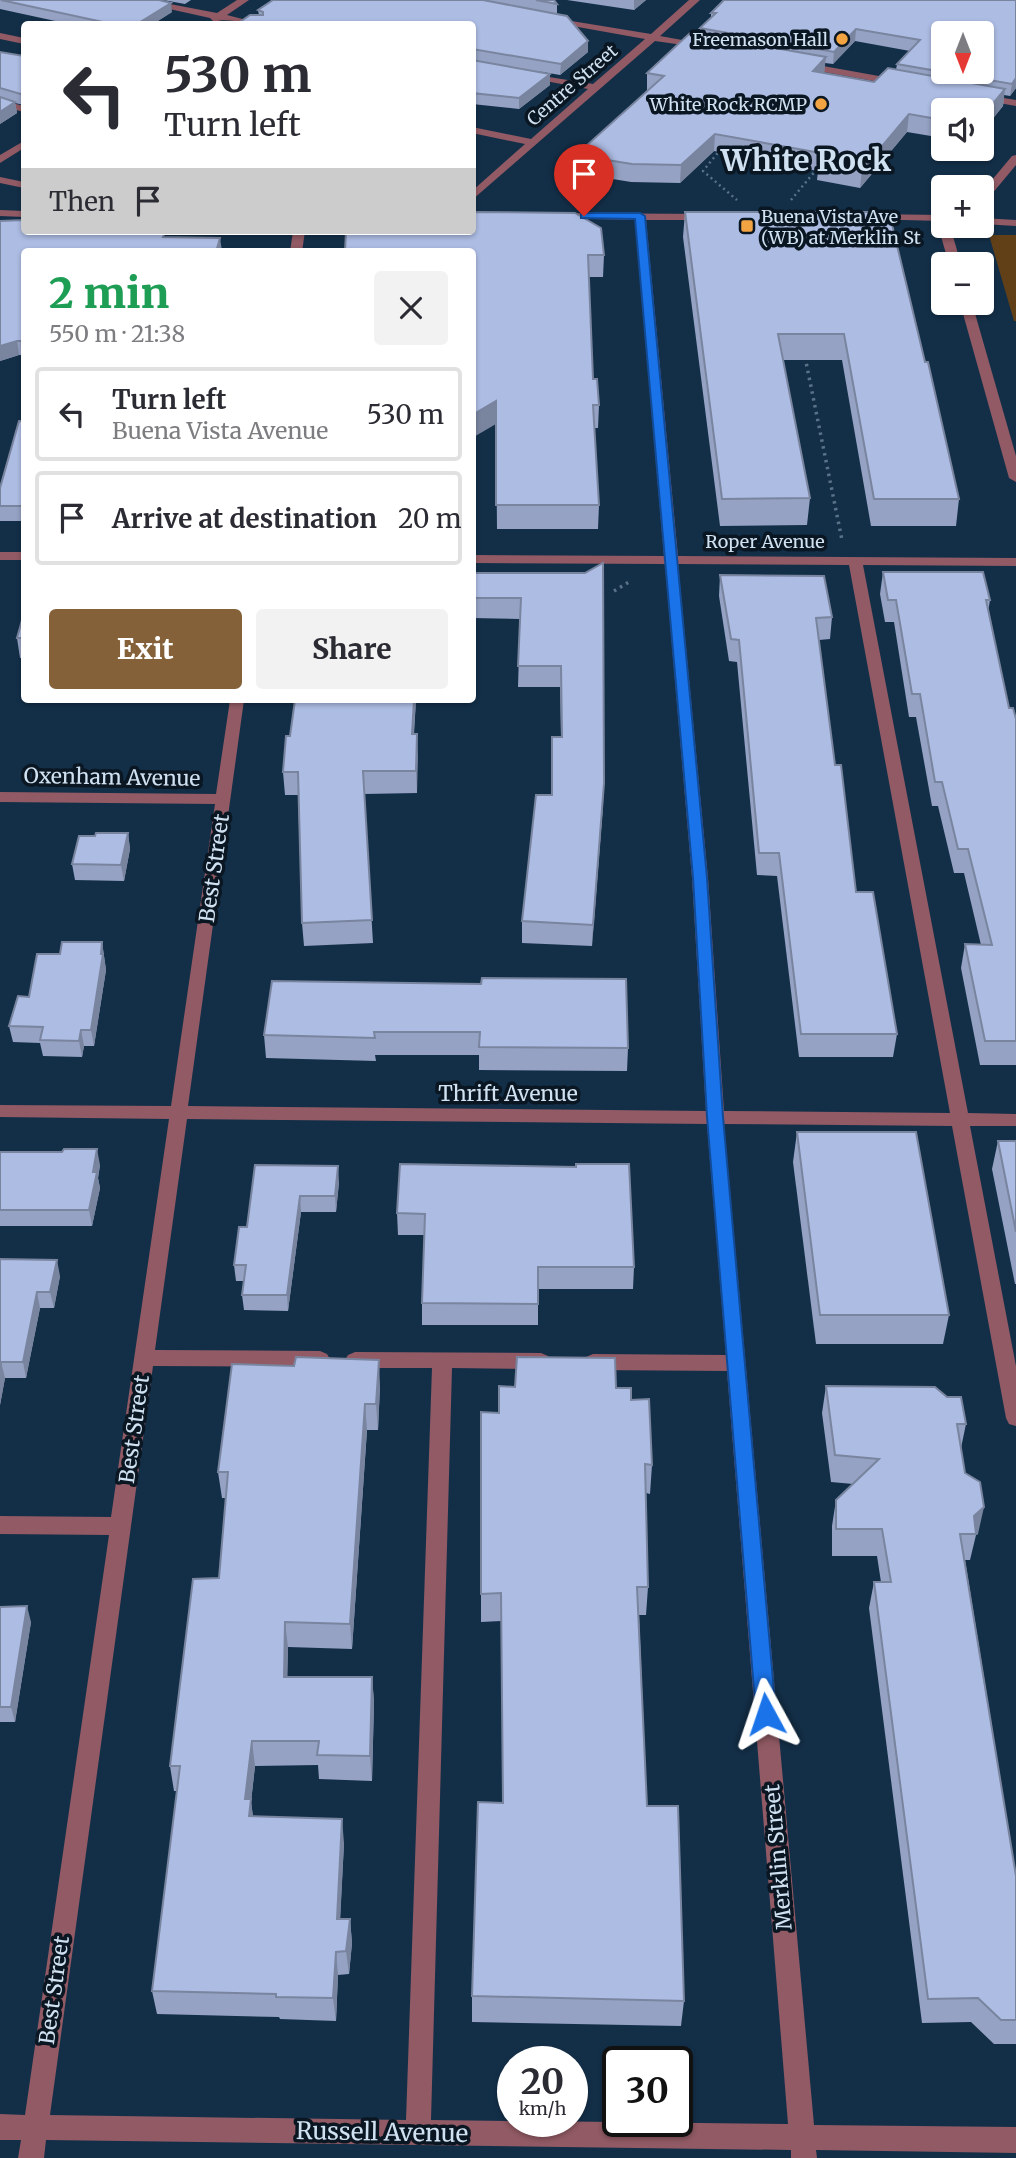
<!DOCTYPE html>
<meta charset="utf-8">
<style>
:root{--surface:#fff;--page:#f2f2f3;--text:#2b2b33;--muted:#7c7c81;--line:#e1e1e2;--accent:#85613a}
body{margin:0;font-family:Merriweather,serif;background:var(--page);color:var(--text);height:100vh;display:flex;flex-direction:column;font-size:26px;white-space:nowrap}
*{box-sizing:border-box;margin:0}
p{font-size:23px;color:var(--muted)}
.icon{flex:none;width:38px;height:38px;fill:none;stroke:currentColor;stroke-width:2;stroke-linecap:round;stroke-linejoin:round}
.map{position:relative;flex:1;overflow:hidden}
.details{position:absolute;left:21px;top:248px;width:455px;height:455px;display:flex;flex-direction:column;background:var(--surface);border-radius:7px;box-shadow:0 2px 5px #0004}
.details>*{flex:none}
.hud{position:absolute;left:21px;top:21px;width:455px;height:214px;border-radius:7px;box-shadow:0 2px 5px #0004;background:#fff;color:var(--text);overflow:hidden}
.needle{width:46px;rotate:180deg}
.fabs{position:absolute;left:931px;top:21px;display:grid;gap:14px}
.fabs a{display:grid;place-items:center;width:63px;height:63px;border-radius:7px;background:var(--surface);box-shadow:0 2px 5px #0004;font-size:35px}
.speed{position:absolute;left:497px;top:2046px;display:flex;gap:14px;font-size:35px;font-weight:700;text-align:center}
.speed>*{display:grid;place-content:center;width:91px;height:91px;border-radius:50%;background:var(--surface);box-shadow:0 2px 5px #0004;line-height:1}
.speed small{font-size:18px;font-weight:400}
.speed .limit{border:4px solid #111;border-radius:10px;background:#fff;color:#111}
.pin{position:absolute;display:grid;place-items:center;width:60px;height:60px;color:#fff;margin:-72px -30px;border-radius:50% 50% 50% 0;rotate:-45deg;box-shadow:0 0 7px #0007}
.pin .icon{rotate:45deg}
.me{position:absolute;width:77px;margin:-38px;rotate:355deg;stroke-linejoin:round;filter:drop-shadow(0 0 5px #0008)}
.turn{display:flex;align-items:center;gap:24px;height:147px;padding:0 28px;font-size:32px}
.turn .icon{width:91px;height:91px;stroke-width:2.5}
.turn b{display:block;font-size:49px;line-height:60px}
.then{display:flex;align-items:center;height:66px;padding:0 28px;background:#0003;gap:14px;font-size:26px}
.round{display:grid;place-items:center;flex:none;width:74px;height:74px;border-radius:7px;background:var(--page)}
.overview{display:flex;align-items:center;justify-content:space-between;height:119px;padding:0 28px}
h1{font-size:42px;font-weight:800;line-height:52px;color:#1e9e55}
.cta{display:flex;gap:14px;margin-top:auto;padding:14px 28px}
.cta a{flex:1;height:80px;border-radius:7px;background:var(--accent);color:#fff;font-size:28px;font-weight:800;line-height:80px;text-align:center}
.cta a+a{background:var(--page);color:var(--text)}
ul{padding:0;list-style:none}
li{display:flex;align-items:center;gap:21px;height:94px;margin:0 14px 10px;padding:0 14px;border:4px solid var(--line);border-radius:7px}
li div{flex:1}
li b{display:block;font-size:26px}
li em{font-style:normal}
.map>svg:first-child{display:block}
.green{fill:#614018}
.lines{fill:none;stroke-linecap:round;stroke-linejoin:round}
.path-far1{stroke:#5a7288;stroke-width:2.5;stroke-dasharray:2 3.5;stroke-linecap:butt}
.path{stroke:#5a7288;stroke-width:3.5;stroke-dasharray:2.5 4.5;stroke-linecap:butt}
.minor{fill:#915a64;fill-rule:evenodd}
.wall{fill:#95a2c3;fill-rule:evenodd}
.shaded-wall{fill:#79849f}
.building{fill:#adbce3;stroke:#79849f;stroke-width:2}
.route{fill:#1a73e8;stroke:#114b97;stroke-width:2}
.poi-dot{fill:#f3a442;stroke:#0a1621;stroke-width:2.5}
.labels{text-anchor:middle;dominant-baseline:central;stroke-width:7;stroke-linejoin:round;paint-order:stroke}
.far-poi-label{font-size:18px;fill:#d0e1f1;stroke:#0a1621;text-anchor:end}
.far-street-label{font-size:18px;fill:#d0e1f1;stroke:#0a1621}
.street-label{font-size:21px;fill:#d0e1f1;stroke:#0a1621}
.near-street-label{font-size:24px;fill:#d0e1f1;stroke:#0a1621}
.far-town-label{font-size:30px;font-weight:bold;fill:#d0e1f1;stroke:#0a1621}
</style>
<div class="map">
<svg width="1016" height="2158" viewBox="0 0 1016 2158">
<rect width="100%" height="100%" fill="#132f48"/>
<polygon class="green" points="989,235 1016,235 1016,321 1014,321"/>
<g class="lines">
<g class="path-far1">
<polyline points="721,149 703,171 737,200"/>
<polyline points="791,200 816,170"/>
</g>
<g class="path">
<polyline points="805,357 842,540"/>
<polyline points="614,591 629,582"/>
</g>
<g class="minor">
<path d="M129,0H149L217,13L237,0H249L227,15L262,24C247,25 227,17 214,22L210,18Z"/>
<polygon points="689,0 700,0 660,36 704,44 704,48 655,41 472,200 472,191 525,144 472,133 472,127 531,139 588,89 524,77 524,73 593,84 645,39 550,22 547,21 547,17 651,34"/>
<polygon points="0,33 24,38 24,44 0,39"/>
<polygon points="801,62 901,80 906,83 901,86 797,67 796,65"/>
<polygon points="980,94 1016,100 1016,106 976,99 975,97"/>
<polygon points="0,100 24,106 24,112 0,106"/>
<polygon points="24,141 24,148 0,163 0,155"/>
<polygon points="1016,155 1016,165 986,201 982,202 982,192 1012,156"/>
<polygon points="0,177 24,182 24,188 0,183"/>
<polygon points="0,210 24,211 24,217 0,216"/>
<path d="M556,213L707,214L713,217L707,220H646L678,556L1016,558V566L863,565L968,1113L1016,1114V1126H970L1016,1366V1426L1009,1424L1006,1418L952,1126L724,1124L814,2125L1016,2127V2153L816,2150L817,2158H791V2150L46,2140L44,2158H18L21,2140H0V2114L25,2115L109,1535L0,1534V1516L111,1517L169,1119L0,1117V1105L171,1106L215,804L0,802V792L216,794L230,700H244L188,1106L706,1111L692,878L665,564L472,563V555L664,556L635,220L552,218V214ZM678,564L849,565L950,1113L724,1111L708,878ZM187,1119L707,1124L726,1355L593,1354L586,1357L583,1362L586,1367L593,1370L727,1371L788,2124L431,2120L452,1368L541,1369L548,1366L551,1361L548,1356L541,1353L355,1352L348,1355L345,1360L348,1365L355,1368H432L406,2120L50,2115L153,1366L320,1367L327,1364L330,1359L327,1354L320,1351L155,1350Z"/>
<polygon points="868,214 943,215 943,221 864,219 864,215"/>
<polygon points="982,218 1016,220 1016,226 982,224"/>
<polygon points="943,223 943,226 950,226 961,264 949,264 938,226"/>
<polygon points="293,231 305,231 302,252 290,252"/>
<polygon points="960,303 972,303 1016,456 1016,482 1009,478"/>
<rect x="0" y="552" width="24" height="8"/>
</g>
</g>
<g class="wall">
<polygon points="0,0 172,12 153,24 69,24 0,9"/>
<polygon points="163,0 191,0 185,4"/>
<polygon points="273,0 554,0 557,4 557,14 588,52 560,75 537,71 550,74 550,85 519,109 472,104 472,24 259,15 258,10"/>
<polygon points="567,0 646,0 634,10"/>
<path d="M1016,0V88L1010,96L1004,95L1003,106L982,132V110H943V138L907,132L860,188L817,180L818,171L714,151L680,183L631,182L576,173V155L648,90H647V73L700,35V28L711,18V13ZM855,41L910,51L897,64L896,70L874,82L824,73L825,63L833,64Z"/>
<polygon points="0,52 24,56 24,105 15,103 17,113 0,124"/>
<polygon points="685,212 925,362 959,499 956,526 871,526 842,360 783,360 810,498 807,525 720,526 683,237"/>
<polygon points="601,228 604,255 603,277 588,277 593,379 599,405 598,428 594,428 599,505 598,529 497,529 496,424"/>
<polygon points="24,252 24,355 19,355 0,361"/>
<polygon points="24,421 24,521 0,521 0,488"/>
<polygon points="883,572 990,600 988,612 1009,708 1016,719 1016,1065 980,1065 961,968 965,944 981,945 964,873 954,873 938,806 932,806 916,717 909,717 894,622 885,622 880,594"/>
<polygon points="472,573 585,573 603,805 592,946 522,943 522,921 552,795 561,737 560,687 518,687 520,619 472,618"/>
<polygon points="720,575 832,617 830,639 819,640 835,765 856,892 897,1034 893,1057 799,1057 777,876 757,875 737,662 729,661 719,596"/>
<polygon points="24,613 24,658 20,658 17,638"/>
<polygon points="416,700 414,734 417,734 417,793 364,794 373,943 304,946 302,923 298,795 285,795 283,772 290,736"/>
<polygon points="128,833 130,849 124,881 75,880 72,864"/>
<polygon points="102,942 106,970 94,1046 84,1046 82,1057 43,1056 40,1043 13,1042 9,1026 29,997 60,954"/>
<polygon points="272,981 628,1048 627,1071 479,1070 479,1055 375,1055 376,1061 266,1058 264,1035"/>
<polygon points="797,1132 949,1315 943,1344 816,1344 793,1162"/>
<polygon points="998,1141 1016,1141 1016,1284 1015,1284 992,1169"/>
<polygon points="0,1152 100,1165 98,1178 100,1188 92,1226 0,1226"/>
<polygon points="255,1165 339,1182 336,1212 301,1212 288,1311 244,1310 242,1295 244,1281 236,1281 234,1265 247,1227"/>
<polygon points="576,1167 634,1267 633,1289 538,1289 538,1325 422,1325 422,1303 425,1235 398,1235 397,1213"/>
<polygon points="0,1259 60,1276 54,1308 40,1308 26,1378 5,1378 0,1405"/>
<polygon points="380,1386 378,1430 367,1430 352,1649 288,1647 287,1677 372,1677 374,1702 372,1781 319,1779 318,1765 255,1766 251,1802 253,1817 344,1843 340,1919 350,1919 352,1943 349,1974 338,1975 336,2021 280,2019 279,2017 157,2014 152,1991 177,1791 174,1791 170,1766 219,1578 226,1498 222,1498 218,1472"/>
<polygon points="826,1386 966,1424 961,1448 965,1473 978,1534 976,1535 970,1560 965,1560 1016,1876 1016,2044 994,2044 971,2022 922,2023 869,1608 874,1582 881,1582 877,1556 832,1556 832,1526 836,1500 853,1484 831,1482 822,1413"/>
<polygon points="515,1387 616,1388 631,1400 652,1465 650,1494 646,1493 648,1587 646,1615 639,1615 647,1806 684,2001 681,2026 472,2022 472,1996 503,1803 501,1621 481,1622 481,1412 499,1413"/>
<polygon points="0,1607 31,1622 15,1722 0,1722"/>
</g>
<g class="shaded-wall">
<polygon points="634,0 646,0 634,10"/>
<polygon points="171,3 172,12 153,24 137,24"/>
<polygon points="856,29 855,41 833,64 834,52"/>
<polygon points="588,41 588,52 560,75 561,64"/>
<polygon points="826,57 824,74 813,71"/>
<polygon points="550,74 550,85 519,109 519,98"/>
<polygon points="1016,78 1016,88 1010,96 1012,84"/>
<polygon points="1005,89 1003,106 982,132 982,117"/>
<polygon points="15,102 17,113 0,124 0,112"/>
<polygon points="909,114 907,132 860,188 862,170"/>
<polygon points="715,134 714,151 680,183 681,165"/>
<polygon points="220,238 222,251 221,252 216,252"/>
<polygon points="17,341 19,355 0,361 0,346"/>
<polygon points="496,401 496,424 472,438 472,415"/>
<polygon points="414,700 416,700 412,757 412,734"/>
<polygon points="417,734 418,757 417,793 416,771"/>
<polygon points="604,783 603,805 592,946 593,925"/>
<polygon points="128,833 130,849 124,881 121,865"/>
<polygon points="102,942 106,970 94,1046 91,1030"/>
<polygon points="81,1030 84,1046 82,1057 79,1041"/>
<polygon points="97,1149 100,1165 98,1178 100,1188 92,1226 89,1210"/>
<polygon points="338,1166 339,1182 336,1212 335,1196"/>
<polygon points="300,1196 301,1212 288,1311 287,1295"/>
<polygon points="57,1260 60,1276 54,1308 50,1292"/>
<polygon points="37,1292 40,1308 26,1378 23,1362"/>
<polygon points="379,1360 380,1386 378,1430 376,1404"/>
<polygon points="1,1362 5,1378 0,1405 0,1369"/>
<polygon points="365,1404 367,1430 352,1649 350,1624"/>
<polygon points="984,1507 978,1534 976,1535 974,1516"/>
<polygon points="27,1606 31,1622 15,1722 11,1707"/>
<polygon points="285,1622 288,1647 287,1702 284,1677"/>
<polygon points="372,1677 374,1702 372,1781 370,1756"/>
<polygon points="252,1741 255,1766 251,1802 254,1823 249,1818 245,1799"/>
<polygon points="342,1819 344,1843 339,1943 337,1919"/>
<polygon points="350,1919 352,1943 349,1974 346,1951"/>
<polygon points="336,1952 338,1975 336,2021 333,1998"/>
</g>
<g class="building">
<polygon points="1,0 159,0 171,3 137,24 112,24"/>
<polygon points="273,0 483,0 567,16 588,41 561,64 472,49 472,24 237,24 250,15 263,15 263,12 258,10"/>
<polygon points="536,0 554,0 557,4"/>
<polygon points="724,0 1016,0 1016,78 1012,84 943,72 982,72 982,33 943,33 943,72 897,64 920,40 856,29 834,52 700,28 716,13 711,13"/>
<polygon points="690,33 826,57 813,71 874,82 888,68 1005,89 982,117 982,110 943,110 943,120 909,114 862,170 819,162 826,154 715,134 681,165 632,164 576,155 664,76 647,73"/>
<polygon points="0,52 24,56 24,95 0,88"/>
<polygon points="472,60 550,74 519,98 472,93"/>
<polygon points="0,97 15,102 0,112"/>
<polygon points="472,212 575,213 601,228 604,255 588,255 593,379 597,379 599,405 593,405 599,505 496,505 496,401 472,415 472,252 345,252 346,231 472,231"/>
<polygon points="685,212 889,212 925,362 928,362 959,499 874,499 844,334 778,334 810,498 722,499"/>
<polygon points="24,220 24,231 165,232 163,237 220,238 216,252 24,252 24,341 17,341 0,346 0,221"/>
<polygon points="19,421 24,421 24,506 0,506 0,488"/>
<polygon points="603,563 604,783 593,925 522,921 536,795 552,795 552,737 562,737 561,666 518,666 521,598 472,598 472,573 585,573"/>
<polygon points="883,572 983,572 990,600 986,600 1009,708 1013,708 1016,719 1016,1041 985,1041 965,944 992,945 968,849 958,849 942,782 935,782 920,694 912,694 896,600 888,600"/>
<polygon points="720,575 824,576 832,617 816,618 835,765 841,765 856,892 873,892 897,1034 801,1034 779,853 759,853 739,640 731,639"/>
<polygon points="24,613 24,638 17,638"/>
<polygon points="295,700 414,700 412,734 417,734 416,771 363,771 372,920 302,923 298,772 283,772 286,736 290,736"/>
<polygon points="96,833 128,833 121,865 72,864 79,836 95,836"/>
<polygon points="62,942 102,942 101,954 103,954 91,1030 81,1030 79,1041 40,1040 43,1027 9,1026 18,996 29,997 37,954 60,954"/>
<polygon points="482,978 626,979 628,1048 479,1047 480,1032 374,1032 375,1038 264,1035 272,981 481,984"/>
<polygon points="797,1132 916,1132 949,1315 820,1315"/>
<polygon points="998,1141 1016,1141 1016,1232"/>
<polygon points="64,1149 97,1149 93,1172 97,1172 89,1210 0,1210 0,1152 62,1152"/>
<polygon points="400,1164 576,1167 576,1164 629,1164 634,1267 538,1267 538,1304 422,1303 425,1214 397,1213"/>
<polygon points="255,1165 338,1166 335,1196 300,1196 287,1295 242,1295 246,1265 234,1265 239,1227 247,1227"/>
<polygon points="0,1259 57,1260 50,1292 37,1292 23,1362 1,1362 0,1369"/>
<polygon points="296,1357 379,1360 376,1404 365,1404 350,1624 285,1622 284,1677 372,1677 370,1756 317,1755 319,1741 252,1741 245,1799 251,1799 249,1816 342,1819 337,1919 350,1919 346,1951 336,1952 333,1998 276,1997 276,1994 152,1991 180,1766 170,1766 193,1579 219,1578 228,1472 218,1472 232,1364 294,1366"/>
<polygon points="517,1357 615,1358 616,1388 631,1388 631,1400 649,1399 652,1465 645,1464 648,1587 637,1587 647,1806 678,1806 684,2001 472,1996 478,1802 503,1803 501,1593 481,1594 481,1412 499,1413 499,1386 515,1387"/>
<polygon points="826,1386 935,1387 947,1397 961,1397 966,1424 957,1424 965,1473 980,1482 984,1507 974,1516 976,1534 960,1534 1016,1876 1016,2020 1001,2020 978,1998 928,1999 874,1582 891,1582 882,1529 836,1529 836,1500 879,1459 835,1455"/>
<polygon points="27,1606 11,1707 0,1707 0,1607"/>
</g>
<polygon class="route" points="584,213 640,213 645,216 707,878 723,1117 776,1714 773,1720 766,1723 759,1720 756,1714 707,1117 693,878 635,219 581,218 581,214"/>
<g class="poi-dot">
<circle cx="842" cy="39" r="7"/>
<circle cx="821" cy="104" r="7"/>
<rect x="740" y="219" width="14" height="14" rx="3.5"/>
</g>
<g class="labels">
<g class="far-poi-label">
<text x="828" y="39">Freemason Hall</text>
<text x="807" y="104">White Rock RCMP</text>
<text x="761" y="216" text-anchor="start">Buena Vista Ave<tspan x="761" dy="21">(WB) at Merklin St</tspan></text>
</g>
<g class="far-street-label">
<text transform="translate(572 85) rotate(-41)">Centre Street</text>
<text x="765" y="541">Roper Avenue</text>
</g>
<g class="street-label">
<text transform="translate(112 777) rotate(1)">Oxenham Avenue</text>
<text transform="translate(214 868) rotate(-82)">Best Street</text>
<text x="508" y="1093">Thrift Avenue</text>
<text transform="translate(134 1429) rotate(-82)">Best Street</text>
<text transform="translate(778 1857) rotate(-95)">Merklin Street</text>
<text transform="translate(54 1990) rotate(-82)">Best Street</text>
</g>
<g class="near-street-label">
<text transform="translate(382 2132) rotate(1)">Russell Avenue</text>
</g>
<g class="far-town-label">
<text x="806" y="160">White Rock</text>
</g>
</g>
</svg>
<div class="fabs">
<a><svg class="needle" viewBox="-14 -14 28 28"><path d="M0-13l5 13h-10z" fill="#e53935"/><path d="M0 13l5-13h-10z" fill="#7c7c81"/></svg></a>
<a><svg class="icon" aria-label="sound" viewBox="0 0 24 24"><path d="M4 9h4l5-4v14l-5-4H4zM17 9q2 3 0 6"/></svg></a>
<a>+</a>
<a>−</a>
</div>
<div class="speed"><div>20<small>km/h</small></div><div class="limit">30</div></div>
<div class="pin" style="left:584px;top:216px;background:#d93025"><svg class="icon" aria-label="arrive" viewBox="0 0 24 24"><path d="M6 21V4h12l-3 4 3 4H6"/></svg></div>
<svg class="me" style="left:766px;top:1714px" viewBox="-20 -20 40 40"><path d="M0-17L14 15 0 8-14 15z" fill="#1a73e8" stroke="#fff" stroke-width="4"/></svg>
<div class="hud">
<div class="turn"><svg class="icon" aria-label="left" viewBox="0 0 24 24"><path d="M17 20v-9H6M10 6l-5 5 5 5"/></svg><div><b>530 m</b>Turn left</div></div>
<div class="then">Then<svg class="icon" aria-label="arrive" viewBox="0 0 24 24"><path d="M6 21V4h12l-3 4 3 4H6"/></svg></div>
</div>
<section class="details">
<div class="overview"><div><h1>2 min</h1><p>550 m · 21:38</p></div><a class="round"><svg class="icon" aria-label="close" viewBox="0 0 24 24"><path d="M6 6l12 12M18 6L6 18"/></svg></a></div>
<ul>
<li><svg class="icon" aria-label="left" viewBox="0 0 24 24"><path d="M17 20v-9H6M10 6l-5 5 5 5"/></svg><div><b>Turn left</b><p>Buena Vista Avenue</p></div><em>530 m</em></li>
<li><svg class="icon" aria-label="arrive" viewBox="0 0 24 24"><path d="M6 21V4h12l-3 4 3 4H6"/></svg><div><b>Arrive at destination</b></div><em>20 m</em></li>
</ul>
<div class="cta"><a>Exit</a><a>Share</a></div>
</section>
</div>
